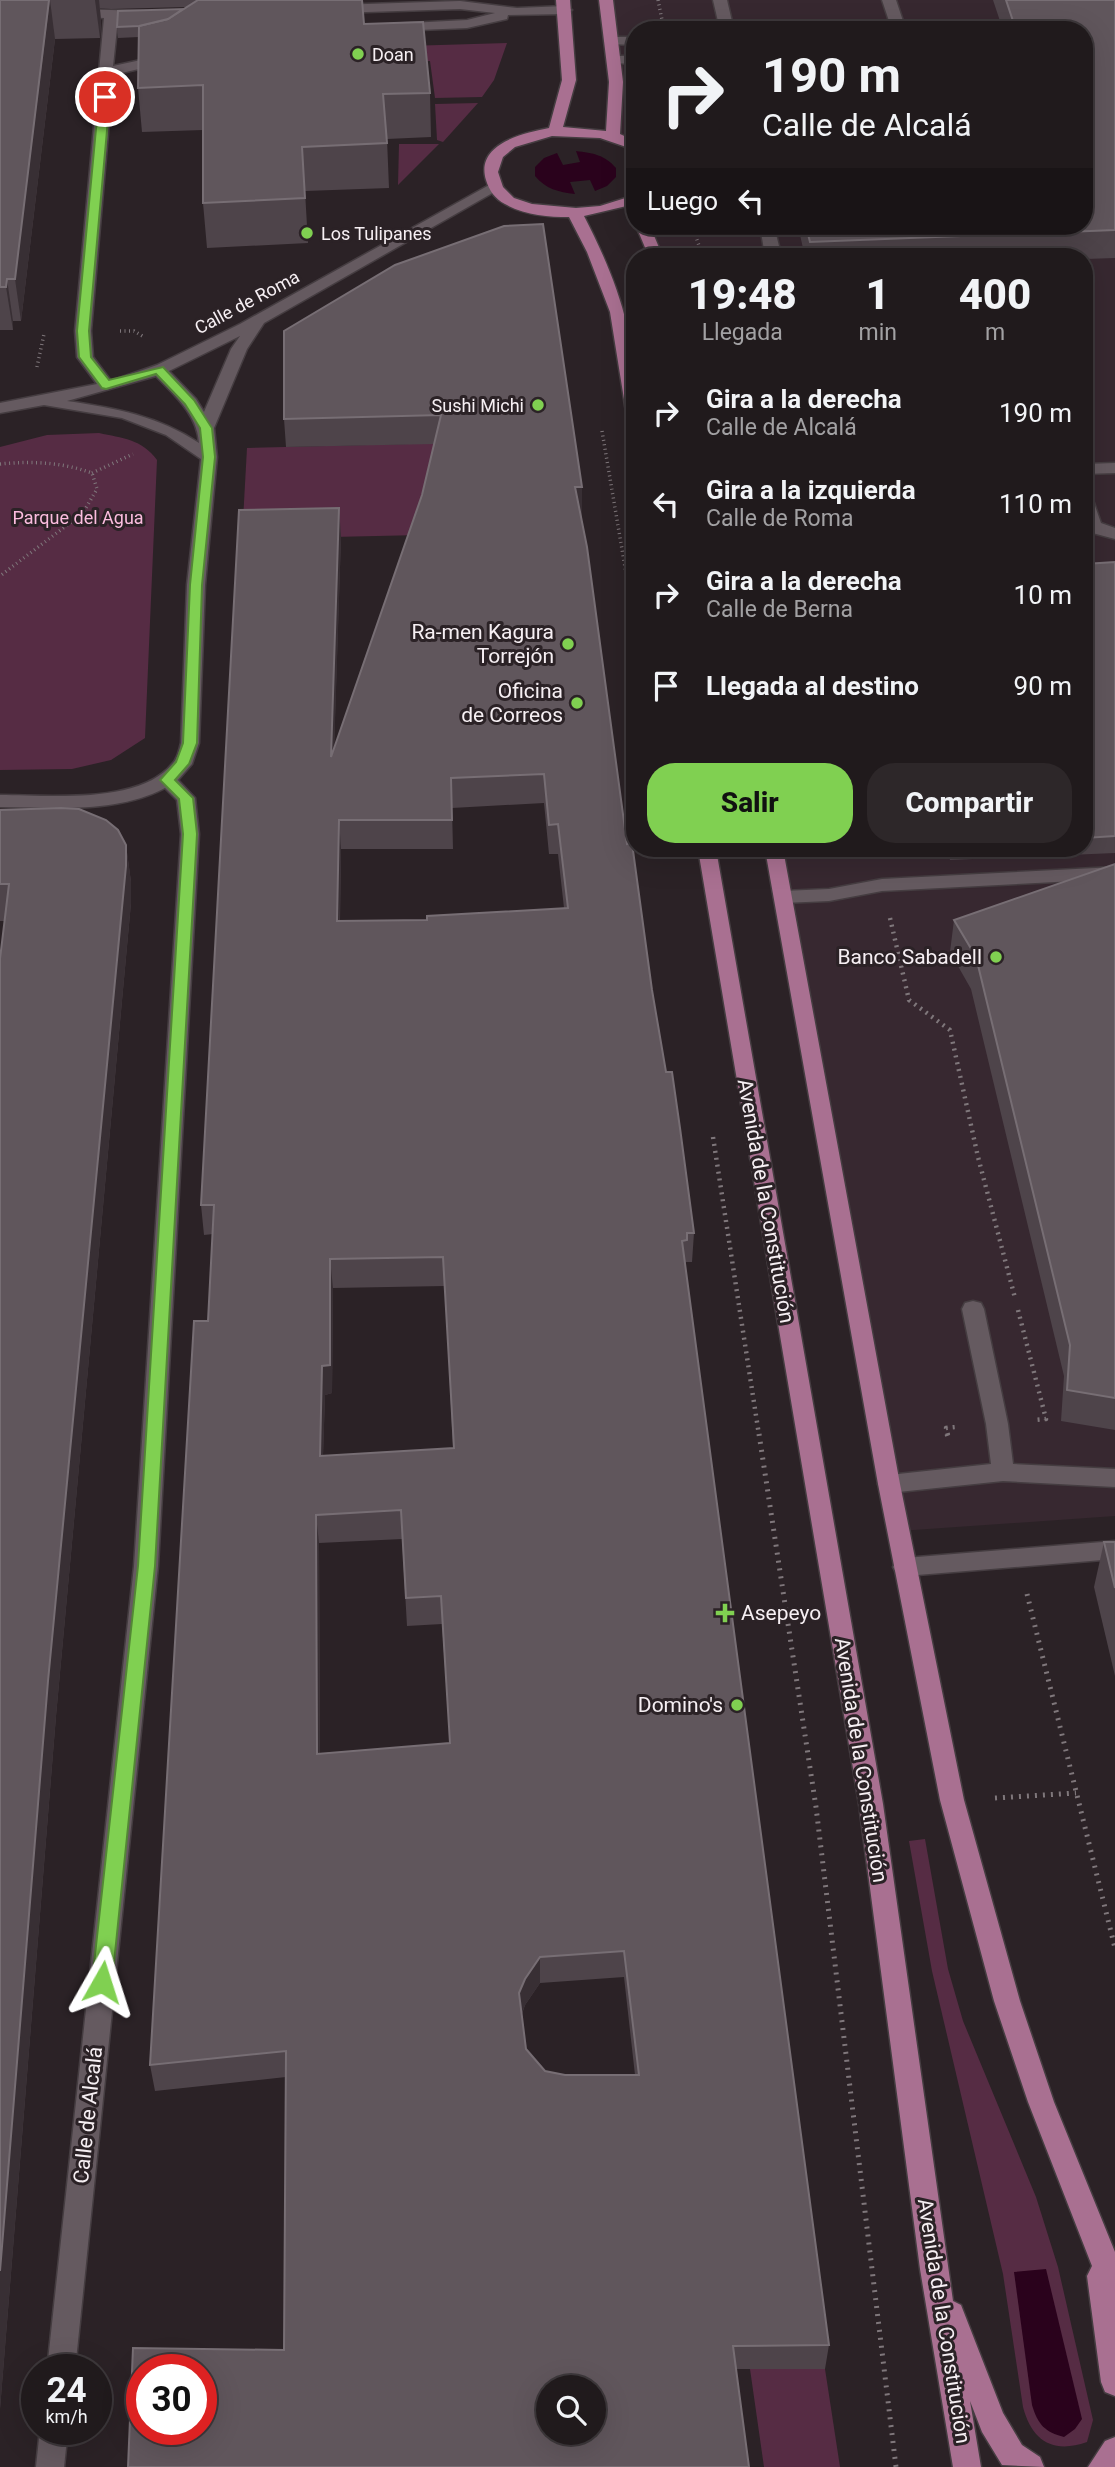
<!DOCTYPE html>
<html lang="es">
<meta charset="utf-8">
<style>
:root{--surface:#201a1c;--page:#2d2729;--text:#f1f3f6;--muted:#a2a1a3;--line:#3d383b;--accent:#80d051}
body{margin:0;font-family:Roboto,sans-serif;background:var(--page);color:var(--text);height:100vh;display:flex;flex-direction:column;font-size:26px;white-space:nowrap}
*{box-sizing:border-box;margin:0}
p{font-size:23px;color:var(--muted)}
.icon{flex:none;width:38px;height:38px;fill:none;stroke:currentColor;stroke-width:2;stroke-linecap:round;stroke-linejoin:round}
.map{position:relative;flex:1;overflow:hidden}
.side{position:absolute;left:626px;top:248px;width:467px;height:609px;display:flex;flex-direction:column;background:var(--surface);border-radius:28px;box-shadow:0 7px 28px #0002,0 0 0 2px var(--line)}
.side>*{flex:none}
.hud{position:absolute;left:626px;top:21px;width:467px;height:214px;border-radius:28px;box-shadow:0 7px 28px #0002,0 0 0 2px var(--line);background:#201a1c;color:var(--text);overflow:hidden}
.fabs{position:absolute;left:536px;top:2375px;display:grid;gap:14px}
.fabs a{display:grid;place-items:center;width:70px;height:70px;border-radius:50%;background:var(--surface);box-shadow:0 7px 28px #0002,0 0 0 2px var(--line);font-size:35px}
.speed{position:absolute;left:21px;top:2354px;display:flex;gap:14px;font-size:35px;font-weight:700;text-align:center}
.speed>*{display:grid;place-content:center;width:91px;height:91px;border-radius:50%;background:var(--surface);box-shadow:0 7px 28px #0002,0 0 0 2px var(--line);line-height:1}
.speed small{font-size:18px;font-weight:400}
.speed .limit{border:10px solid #d22;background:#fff;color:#111}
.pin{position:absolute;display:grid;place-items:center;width:60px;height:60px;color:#fff;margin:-30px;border:4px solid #fff;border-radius:50%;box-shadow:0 2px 7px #0007}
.me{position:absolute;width:77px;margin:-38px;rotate:6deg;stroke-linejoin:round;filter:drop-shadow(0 0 5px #0008)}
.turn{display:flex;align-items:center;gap:24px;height:147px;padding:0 21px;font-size:32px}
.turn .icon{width:91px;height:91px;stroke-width:2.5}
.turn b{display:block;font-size:49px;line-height:60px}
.then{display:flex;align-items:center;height:66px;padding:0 21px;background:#0003;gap:14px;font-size:26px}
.eta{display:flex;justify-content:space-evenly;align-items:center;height:119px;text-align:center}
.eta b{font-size:42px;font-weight:800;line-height:49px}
.button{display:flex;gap:14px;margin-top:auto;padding:14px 21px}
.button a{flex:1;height:80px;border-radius:28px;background:var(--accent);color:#111;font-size:28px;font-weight:800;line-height:80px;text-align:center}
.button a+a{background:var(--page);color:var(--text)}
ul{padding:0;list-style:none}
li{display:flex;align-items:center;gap:21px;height:91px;padding:0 21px}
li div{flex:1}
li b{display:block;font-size:26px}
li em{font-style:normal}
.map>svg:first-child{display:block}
.built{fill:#372830}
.green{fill:#562c44}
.water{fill:#2a021c}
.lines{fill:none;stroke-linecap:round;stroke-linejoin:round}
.minor-casing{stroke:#453d41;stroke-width:3}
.major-casing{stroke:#453d41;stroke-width:3}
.path-far2{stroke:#7f777b;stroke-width:3.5;stroke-dasharray:1 3.5;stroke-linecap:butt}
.path-far1{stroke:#7f777b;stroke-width:4.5;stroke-dasharray:2 5;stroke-linecap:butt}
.path{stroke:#7f777b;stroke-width:5;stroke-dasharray:2 6;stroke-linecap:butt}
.minor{fill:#655a60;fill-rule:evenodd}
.major{fill:#a97091;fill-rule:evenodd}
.wall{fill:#4e444a;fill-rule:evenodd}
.shaded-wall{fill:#382f34}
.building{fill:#60565c;stroke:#776e74;stroke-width:2;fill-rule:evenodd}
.route{fill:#80d051;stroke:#538735;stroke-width:2}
.poi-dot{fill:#80d051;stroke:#2b2226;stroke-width:2.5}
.labels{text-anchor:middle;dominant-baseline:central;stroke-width:6;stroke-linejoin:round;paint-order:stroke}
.far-poi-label{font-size:18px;fill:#f6eff3;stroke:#2b2226;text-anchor:start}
.far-street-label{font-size:18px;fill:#f6eff3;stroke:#2b2226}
.far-park-label{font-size:18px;fill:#fbbcde;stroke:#2b2226}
.poi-label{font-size:21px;fill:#f6eff3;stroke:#2b2226;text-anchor:end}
.street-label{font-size:21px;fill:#f6eff3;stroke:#2b2226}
</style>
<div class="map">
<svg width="1115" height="2467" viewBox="0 0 1115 2467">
<rect width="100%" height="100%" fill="#2b2226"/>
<polygon class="built" points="606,0 1115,0 1115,1516 899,1531 774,849 1085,849 1085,257 656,257 643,226 1085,226 1085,30 635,30 635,146 613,135"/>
<g class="green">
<polygon points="507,43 494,80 482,97 435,98 430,61 374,63 373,47"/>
<polygon points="478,103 443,142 437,140 435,104"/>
<polygon points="399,144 439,144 398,185"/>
<path d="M99,433C122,438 142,439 157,460L145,738L111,760L72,769L0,770V447L47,435Z"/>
<polygon points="449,443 421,535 242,539 247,448"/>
<path d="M925,1839L948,1969L963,2021L1036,2197L1058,2267L1093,2420L1087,2442C1053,2454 1032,2441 1023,2407L1003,2274L932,1971L909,1841Z"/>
<polygon points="750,2369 825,2369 840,2467 764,2467"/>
</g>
<g class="water">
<path d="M576,151C593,153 605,155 616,168V177L607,186L595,191L590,180L570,182L575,194C558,192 546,189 535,176V167L544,158L557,153L563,165L580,162Z"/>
<path d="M1046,2269L1082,2419L1075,2429L1064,2437C1045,2432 1038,2425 1032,2405L1014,2272Z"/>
</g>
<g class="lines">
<defs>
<g id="minor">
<polygon points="713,0 727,0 734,30 720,30"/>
<polygon points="882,0 896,0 906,30 892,30"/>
<polygon points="460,1 517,8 565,6 572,10 565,14 508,15 507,19 467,28 395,31 390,30 390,24 467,20 495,13 460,9 336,13 329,9 336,5"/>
<path d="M74,9L146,11L153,15L146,19L118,18L113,66L164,55L171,59L169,62L113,75L91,331L93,357L111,381L157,365L240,324L491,184L496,183L503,187L264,323L247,349L214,428L217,457L205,585L199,743L192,764L178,780L195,798L199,834L158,1566L75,2370H47L134,1566L181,834L177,800L165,788C116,814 53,807 0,807V795C48,795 140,805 173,763C178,758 179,750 181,743L187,585L201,459L166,435L122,418L44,405L0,413V403L97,384L77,357L75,331L104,18L69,16L67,13ZM240,336L231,349L204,412L196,399L169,371ZM156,376C175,396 197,414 199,443C158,416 115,408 67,401Z"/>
<polygon points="613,37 635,37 635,45 608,44 608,38"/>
<polygon points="615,56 635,56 635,64 610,63 610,57"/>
<polygon points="760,226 774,226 780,250 777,257 762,257 764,250"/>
<polygon points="1115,463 1115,473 1085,474 1085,464"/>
<polygon points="1085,495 1093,500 1101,523 1115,528 1115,539 1085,531"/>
<polygon points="1115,867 1115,879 882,891 829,901 783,903 776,901 774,897 776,893 783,891 829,889 882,879"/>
<polygon points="973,1301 981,1303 984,1309 1008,1424 1013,1464 1115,1469 1115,1487 1003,1481 889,1493 881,1490 878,1484 881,1478 889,1475 991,1464 986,1424 962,1309 965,1303"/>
<polygon points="1115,1541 1115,1559 905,1576 897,1574 893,1567 897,1560 905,1558"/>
<polygon points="40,2429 68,2429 64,2467 36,2467"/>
</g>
<g id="major">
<path d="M556,0H570L576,80L563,127L606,131L609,82L599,0H613L623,82L620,134L635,141V150L600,138L552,136L515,147L503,157L498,172L503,187L514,198L532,204L576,208L600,206L635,195V204L584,216C620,286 639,343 635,423L627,418L610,312L587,252L569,217C548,217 524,215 505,204C495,199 489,190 486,180C475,144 523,133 549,128L562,80Z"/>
<polygon points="636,226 650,226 663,257 649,257"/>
<polygon points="698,849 716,849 883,1804 953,2301 961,2305 1003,2413 1022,2445 1040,2457 1044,2467 1002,2465 982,2432 970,2401 981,2467 953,2467 920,2269 859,1804"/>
<polygon points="765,849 783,849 900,1484 964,1800 1020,2001 1054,2102 1115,2252 1115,2396 1105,2392 1101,2382 1087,2276 1092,2266 1028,2102 994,2001 940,1800 878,1484"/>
<polygon points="1115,2437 1115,2467 1088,2467 1105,2441"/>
</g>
</defs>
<use href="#minor" class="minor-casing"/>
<use href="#major" class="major-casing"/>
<g class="path-far2">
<polyline points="658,0 664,30"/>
<polyline points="697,226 696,237 703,257"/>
<polyline points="120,331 134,331 144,337"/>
<polyline points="37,367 44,334"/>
<polyline points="602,431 635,626"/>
<path d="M0,464C32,461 61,462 92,473L97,489L83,513L0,576"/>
<polyline points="92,473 133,454"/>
</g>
<g class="path-far1">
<polyline points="890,918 909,1000 950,1030 978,1157 1015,1298"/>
<polyline points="713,1137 759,1435"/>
<polyline points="1018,1310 1046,1419 1035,1420"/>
<polyline points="948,1435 946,1428 956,1427"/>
</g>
<g class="path">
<polyline points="759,1434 816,1807 896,2467"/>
<polyline points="947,1434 949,1440"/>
<polyline points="1027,1594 1115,1948"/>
<polyline points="995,1798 1076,1793"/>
</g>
<use href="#minor" class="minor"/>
<use href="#major" class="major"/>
</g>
<g class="wall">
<polygon points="0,0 362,0 364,24 430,93 431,137 387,139 389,188 305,191 308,243 207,248 203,203 203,130 142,132 138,88 139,37 118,38 117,27 183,9 187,7 111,9 100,8 101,21 100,38 55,39 21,321 13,321 13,330 0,330"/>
<polygon points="993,0 1115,0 1115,258 1085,259 1085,257 805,257 798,226 1085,226 1085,30 1003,30"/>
<path d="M395,265L582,515L581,516L627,844L694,1233L692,1262H686L685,1269L829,2345L825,2369H736L284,2350L286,2077L155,2091L150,2065L208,1321L213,1234L204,1235L201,1205L341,537L334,748L422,495L434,444L286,447L284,419ZM544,803L549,854H558L564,908L427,920L340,921L341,849H453L452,808ZM445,1286L453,1448L323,1456L325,1395L332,1393L333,1288ZM402,1539L407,1626L442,1624L450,1743L320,1754L319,1543ZM624,1977L635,2075H565L545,2071L526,2049L522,2014L525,2005L540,1983Z"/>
<polygon points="1115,562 1115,853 950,860 947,849 1085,849 1085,564"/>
<polygon points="0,810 126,845 131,882 131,903 56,1716 0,2409 0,959 5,921 0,921"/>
<polygon points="1115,864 1115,1430 1061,1421 1064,1376 971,989 950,952 954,920"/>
<polygon points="1104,1542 1115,1542 1115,1676 1094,1587"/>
</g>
<g class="shaded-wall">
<polygon points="50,0 55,39 21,321 15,279"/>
<polygon points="95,0 99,0 101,21 100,38"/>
<polygon points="7,279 13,321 13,330 6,287"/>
<polygon points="575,487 582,487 582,515 575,516"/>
<polygon points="339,508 341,537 333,786 331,757"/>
<polygon points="339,820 341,849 339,951 337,921"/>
<polygon points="126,845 131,882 131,903 56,1716 0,2409 0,2271 48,1681"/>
<polygon points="330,1259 333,1288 332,1393 325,1395 322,1484 320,1456 322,1366"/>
<polygon points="316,1515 319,1543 320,1781 317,1754"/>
<polygon points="540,1957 540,1983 525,2005 520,2019 519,1993 525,1979"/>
</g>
<g class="building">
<polygon points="0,0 49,0 15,279 7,279 6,287 0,287"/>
<polygon points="198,0 362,0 364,24 423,22 430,93 383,94 387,143 302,147 305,198 203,203 203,85 138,88 139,26 168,19"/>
<polygon points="1006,0 1115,0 1115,230 810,242 806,226 1085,226 1085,30 1016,30"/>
<polygon points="183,9 168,19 139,26 117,27 118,11"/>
<path d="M543,224L582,487H575L587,547L627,844L632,843L652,990L666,1072H672L680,1128L694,1233H687V1240L682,1241L829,2345L733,2346L749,2467H128L133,2348L284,2350L286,2051L150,2065L194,1321H208L214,1205H201L239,510L339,508L331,757L422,495L441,415L284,419V331L395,265L504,226ZM544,774L549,825L558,824L568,908L427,916V920L337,921L339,820H452L451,778ZM443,1257L454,1448L320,1456L322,1366L330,1365V1259ZM401,1510L406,1598L441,1596L450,1743L317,1754L316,1515ZM624,1951L639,2075H565L545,2071L526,2049L519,1993L525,1979L540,1957ZM142,2370H201V2429H142ZM548,2387H593V2432H548Z"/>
<polygon points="1115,562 1115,836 1085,838 1085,564"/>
<polygon points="61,808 79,809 106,820 118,830 126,845 126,866 48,1681 0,2271 0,959 9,884 0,884 0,810"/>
<polygon points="1115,864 1115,1398 1067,1390 1070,1345 976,957 954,920"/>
<polygon points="1104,1542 1115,1542 1115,1588"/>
</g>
<polygon class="route" points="105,94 110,97 89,331 91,357 109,380 163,367 194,400 212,428 215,457 202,585 197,743 189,764 175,780 193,798 197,834 155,1566 112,1982 109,1988 102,1990 95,1988 92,1982 138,1566 183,834 179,799 160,780 176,762 183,743 190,585 203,457 200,428 185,404 156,374 106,389 102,388 79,357 77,331 99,97"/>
<g class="poi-dot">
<circle cx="358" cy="54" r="7"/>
<circle cx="307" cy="233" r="7"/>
<circle cx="538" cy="405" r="7"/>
<circle cx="568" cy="644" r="7"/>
<circle cx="577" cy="703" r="7"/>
<circle cx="996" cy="957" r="7"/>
<path d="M721.5 1602.5h7v7h7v7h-7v7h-7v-7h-7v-7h7z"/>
<circle cx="737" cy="1705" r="7"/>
</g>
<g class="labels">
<g class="far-poi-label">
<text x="372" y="54">Doan</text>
<text x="321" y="233">Los Tulipanes</text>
<text x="524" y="405" text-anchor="end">Sushi Michi</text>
</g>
<g class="far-street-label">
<text transform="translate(247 302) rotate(-28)">Calle de Roma</text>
</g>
<g class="far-park-label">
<text x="78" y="517">Parque del Agua</text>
</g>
<g class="poi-label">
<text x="554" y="632">Ra-men Kagura<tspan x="554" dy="24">Torrejón</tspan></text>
<text x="563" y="691">Oficina<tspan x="563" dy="24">de Correos</tspan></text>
<text x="982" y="957">Banco Sabadell</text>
<text x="741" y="1613" text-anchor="start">Asepeyo</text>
<text x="723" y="1705">Domino's</text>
</g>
<g class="street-label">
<text transform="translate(766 1201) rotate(80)">Avenida de la Constitución</text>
<text transform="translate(861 1760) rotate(81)">Avenida de la Constitución</text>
<text transform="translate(88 2115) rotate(-84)">Calle de Alcalá</text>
<text transform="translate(944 2321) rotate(81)">Avenida de la Constitución</text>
</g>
</g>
</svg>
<div class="fabs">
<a><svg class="icon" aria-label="search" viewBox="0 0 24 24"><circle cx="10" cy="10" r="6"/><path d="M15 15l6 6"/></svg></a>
</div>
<div class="speed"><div>24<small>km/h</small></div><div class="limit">30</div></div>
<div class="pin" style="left:105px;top:97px;background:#d93025"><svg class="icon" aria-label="arrive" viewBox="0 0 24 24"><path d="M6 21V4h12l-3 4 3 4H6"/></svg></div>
<svg class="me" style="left:102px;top:1982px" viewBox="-20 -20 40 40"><path d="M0-17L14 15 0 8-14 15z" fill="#80d051" stroke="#fff" stroke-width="4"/></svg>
<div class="hud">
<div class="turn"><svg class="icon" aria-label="right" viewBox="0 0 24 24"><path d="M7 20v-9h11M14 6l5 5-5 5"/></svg><div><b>190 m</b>Calle de Alcalá</div></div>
<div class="then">Luego<svg class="icon" aria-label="left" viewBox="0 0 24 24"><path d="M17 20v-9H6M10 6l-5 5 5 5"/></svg></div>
</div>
<section class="side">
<div class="eta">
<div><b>19:48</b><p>Llegada</p></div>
<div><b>1</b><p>min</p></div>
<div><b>400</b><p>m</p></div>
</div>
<ul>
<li><svg class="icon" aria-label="right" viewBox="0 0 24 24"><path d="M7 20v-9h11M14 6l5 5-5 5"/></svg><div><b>Gira a la derecha</b><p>Calle de Alcalá</p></div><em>190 m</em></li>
<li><svg class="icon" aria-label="left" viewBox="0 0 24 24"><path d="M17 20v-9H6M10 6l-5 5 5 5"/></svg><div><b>Gira a la izquierda</b><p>Calle de Roma</p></div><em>110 m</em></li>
<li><svg class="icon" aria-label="right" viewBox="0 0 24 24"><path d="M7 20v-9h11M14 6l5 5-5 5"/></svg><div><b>Gira a la derecha</b><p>Calle de Berna</p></div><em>10 m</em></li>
<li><svg class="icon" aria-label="arrive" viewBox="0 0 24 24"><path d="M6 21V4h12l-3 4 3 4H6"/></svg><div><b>Llegada al destino</b></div><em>90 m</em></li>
</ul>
<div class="button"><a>Salir</a><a>Compartir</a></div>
</section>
</div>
